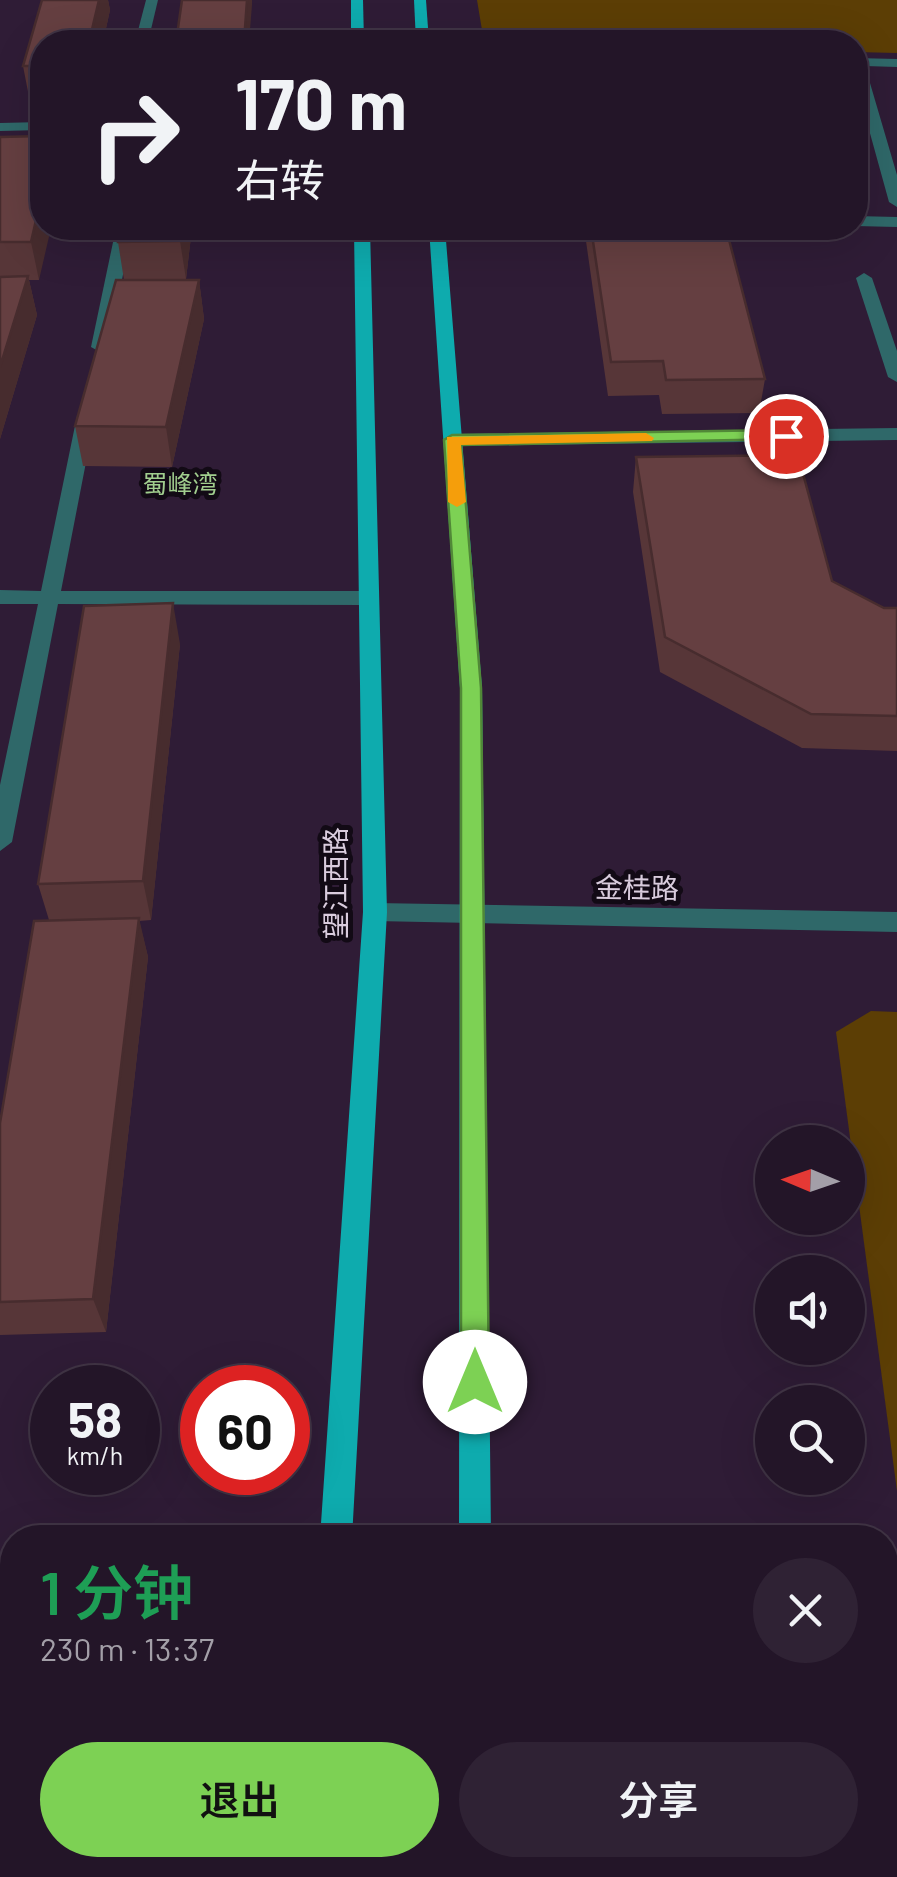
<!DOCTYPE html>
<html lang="zh">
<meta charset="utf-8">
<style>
:root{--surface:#231528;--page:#2f2234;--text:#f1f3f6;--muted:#a39fa8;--line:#403445;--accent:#7dd154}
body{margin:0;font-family:Barlow,"Noto Sans SC",sans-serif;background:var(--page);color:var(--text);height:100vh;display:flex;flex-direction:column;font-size:38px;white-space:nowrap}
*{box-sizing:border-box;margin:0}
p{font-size:32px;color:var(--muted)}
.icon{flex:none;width:55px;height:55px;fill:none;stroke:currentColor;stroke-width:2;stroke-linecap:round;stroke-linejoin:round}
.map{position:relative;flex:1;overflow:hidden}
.drawer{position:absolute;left:0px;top:1525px;width:898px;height:352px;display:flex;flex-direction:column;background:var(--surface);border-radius:40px 40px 0 0;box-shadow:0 10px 40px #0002,0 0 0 2px var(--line)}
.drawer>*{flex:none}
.hud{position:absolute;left:30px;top:30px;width:838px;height:210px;border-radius:40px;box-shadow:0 10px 40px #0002,0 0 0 2px var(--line);background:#231528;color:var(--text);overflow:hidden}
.needle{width:65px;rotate:272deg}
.fabs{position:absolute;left:755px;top:1125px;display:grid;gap:20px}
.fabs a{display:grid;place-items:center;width:110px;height:110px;border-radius:50%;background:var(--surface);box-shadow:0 10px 40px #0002,0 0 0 2px var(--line);font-size:50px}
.speed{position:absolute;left:30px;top:1365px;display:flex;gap:20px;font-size:50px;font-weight:700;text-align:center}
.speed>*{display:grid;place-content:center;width:130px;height:130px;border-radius:50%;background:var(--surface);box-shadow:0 10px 40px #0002,0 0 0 2px var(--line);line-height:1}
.speed small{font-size:25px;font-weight:400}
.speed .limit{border:15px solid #d22;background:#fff;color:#111}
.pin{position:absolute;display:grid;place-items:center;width:85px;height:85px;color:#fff;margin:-42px;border:5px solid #fff;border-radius:50%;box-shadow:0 2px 10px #0007}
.me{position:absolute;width:110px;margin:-55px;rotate:0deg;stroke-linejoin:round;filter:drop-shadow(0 0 8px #0008)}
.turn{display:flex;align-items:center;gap:35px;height:210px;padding:0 40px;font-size:45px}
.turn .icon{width:130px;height:130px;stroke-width:2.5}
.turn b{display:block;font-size:70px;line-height:85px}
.round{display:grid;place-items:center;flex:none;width:105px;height:105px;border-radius:52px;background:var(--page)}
.headline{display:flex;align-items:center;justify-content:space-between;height:170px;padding:0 40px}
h1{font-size:60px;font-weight:600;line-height:75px;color:#1e9e55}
.primary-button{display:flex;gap:20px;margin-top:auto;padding:20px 40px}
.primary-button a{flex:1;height:115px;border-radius:60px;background:var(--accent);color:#111;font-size:40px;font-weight:600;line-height:115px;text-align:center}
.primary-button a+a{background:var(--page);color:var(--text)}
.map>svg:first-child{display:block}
.green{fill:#5c3e05}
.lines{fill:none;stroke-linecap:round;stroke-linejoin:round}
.minor{fill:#2f6869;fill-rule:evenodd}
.major{fill:#0eabae;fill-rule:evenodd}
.wall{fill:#573638}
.shaded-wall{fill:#472c2e}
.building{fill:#653f41;stroke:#472c2e;stroke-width:2.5}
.route{fill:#7dd154;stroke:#518837;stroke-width:2.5}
.slow{fill:#f59e0b}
.labels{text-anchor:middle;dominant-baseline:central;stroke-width:10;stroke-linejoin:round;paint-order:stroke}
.far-neighbourhood-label{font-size:25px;fill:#a1ce8e;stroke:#120a15}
.street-label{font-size:28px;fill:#d9ccdd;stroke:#120a15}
</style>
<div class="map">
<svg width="897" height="1877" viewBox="0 0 897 1877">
<rect width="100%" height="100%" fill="#2f1c36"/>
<g class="green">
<polygon points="477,0 897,0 897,53 855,52 855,42 484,42"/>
<polygon points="871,1011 897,1012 897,1491 836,1032"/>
</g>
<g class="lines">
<g class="minor">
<polygon points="146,0 158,0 148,42 135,42"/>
<polygon points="855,58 897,59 897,67 865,66 897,175 897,207 889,202 855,79"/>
<polygon points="42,122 42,130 0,131 0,123"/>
<polygon points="855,216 897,217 897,227 855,226"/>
<polygon points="116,228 132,228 109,347 100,352 91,347"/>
<polygon points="864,273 872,278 897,351 897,382 888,377 856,278"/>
<polygon points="86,411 95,416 61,591 368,591 378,598 368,605 58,604 12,842 0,851 0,785 38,604 0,604 0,590 41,591 77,416"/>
<polygon points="897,428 897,440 452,446 443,440 452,434"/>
<polygon points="375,903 897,912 897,932 375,921 363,912"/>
</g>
<g class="major">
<polygon points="351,0 363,0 364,42 351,42"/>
<polygon points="414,0 426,0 429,42 416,42"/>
<polygon points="354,228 370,228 387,912 352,1538 320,1538 363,912"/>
<polygon points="429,228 445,228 482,688 491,1538 459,1538 460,688"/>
<polygon points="298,1865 334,1865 334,1877 296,1877"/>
<polygon points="459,1865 495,1865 496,1877 458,1877"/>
</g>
</g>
<g class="wall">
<polygon points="42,0 108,0 110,10 103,42 42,42 42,102 30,102 23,66"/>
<polygon points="42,136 39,280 29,280 37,315 0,439 0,137"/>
<polygon points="120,228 192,228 186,279 155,280 199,280 204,319 172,467 83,466 75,426 124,280 118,242"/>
<polygon points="586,228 726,228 765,379 759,413 662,414 659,395 608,396 585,234"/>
<polygon points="636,457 832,581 884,608 897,608 897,751 802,748 660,672 633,492"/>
<polygon points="180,644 151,920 139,921 148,957 106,1332 0,1335 0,1123 49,920 38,884"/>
</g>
<g class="shaded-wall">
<polygon points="99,0 108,0 110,10 103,42 89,42"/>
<polygon points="247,0 252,0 252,5 249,42 244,42"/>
<polygon points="42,194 42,228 51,228 39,280 31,242"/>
<polygon points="182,228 192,228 186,279 180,241"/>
<polygon points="28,276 37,315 0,439 0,367"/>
<polygon points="199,280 204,319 172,467 166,427"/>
<polygon points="173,603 180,644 151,920 143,881"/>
<polygon points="139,918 148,957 106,1332 93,1299"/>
</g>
<g class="building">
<polygon points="42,0 99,0 89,42 42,42 42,66 23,66"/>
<polygon points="182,0 247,0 244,42 176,42"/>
<polygon points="712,40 820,42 712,42"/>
<polygon points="42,136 42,194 31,242 0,242 0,137"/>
<polygon points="120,228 182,228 180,241 118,242"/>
<polygon points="591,228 726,228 765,379 666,380 663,361 611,362"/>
<polygon points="28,276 0,367 0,277"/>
<polygon points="116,280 199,280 166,427 75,426"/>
<polygon points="798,455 832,581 884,608 897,608 897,716 811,714 665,637 636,457"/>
<polygon points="173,603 143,881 38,884 84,606"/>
<polygon points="139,918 93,1299 0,1302 0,1123 34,921"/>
</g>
<polygon class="route" points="786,430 794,436 792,439 461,445 481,688 489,1382 485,1391 475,1395 465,1391 461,1382 461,688 444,440 452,435"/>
<polygon class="slow" points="646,433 654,438 652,441 461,445 466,502 457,507 448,502 447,437"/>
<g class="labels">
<g class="far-neighbourhood-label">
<text x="180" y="483">蜀峰湾</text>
</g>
<g class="street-label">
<text transform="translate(335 883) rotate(-90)">望江西路</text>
<text transform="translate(637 887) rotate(1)">金桂路</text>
</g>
</g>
</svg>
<div class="fabs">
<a><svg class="needle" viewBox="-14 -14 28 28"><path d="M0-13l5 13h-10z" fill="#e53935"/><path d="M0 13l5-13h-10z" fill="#a39fa8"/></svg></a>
<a><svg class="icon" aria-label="sound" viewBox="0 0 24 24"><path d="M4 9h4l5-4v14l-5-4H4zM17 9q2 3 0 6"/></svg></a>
<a><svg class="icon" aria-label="search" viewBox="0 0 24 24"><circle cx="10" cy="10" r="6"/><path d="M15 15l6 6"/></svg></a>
</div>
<div class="speed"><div>58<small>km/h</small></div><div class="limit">60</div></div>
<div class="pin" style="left:786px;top:436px;background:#d93025"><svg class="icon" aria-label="arrive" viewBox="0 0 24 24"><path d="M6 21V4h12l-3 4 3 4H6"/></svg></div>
<svg class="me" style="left:475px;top:1382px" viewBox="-20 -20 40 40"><circle r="19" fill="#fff"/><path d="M0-13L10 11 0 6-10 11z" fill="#7dd154"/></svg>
<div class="hud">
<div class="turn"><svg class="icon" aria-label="right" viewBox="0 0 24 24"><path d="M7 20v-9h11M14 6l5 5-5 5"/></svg><div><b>170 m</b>右转</div></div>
</div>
<section class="drawer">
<div class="headline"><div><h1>1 分钟</h1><p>230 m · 13:37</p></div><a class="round"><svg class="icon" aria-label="close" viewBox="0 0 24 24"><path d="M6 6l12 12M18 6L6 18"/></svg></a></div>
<div class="primary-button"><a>退出</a><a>分享</a></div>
</section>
</div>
